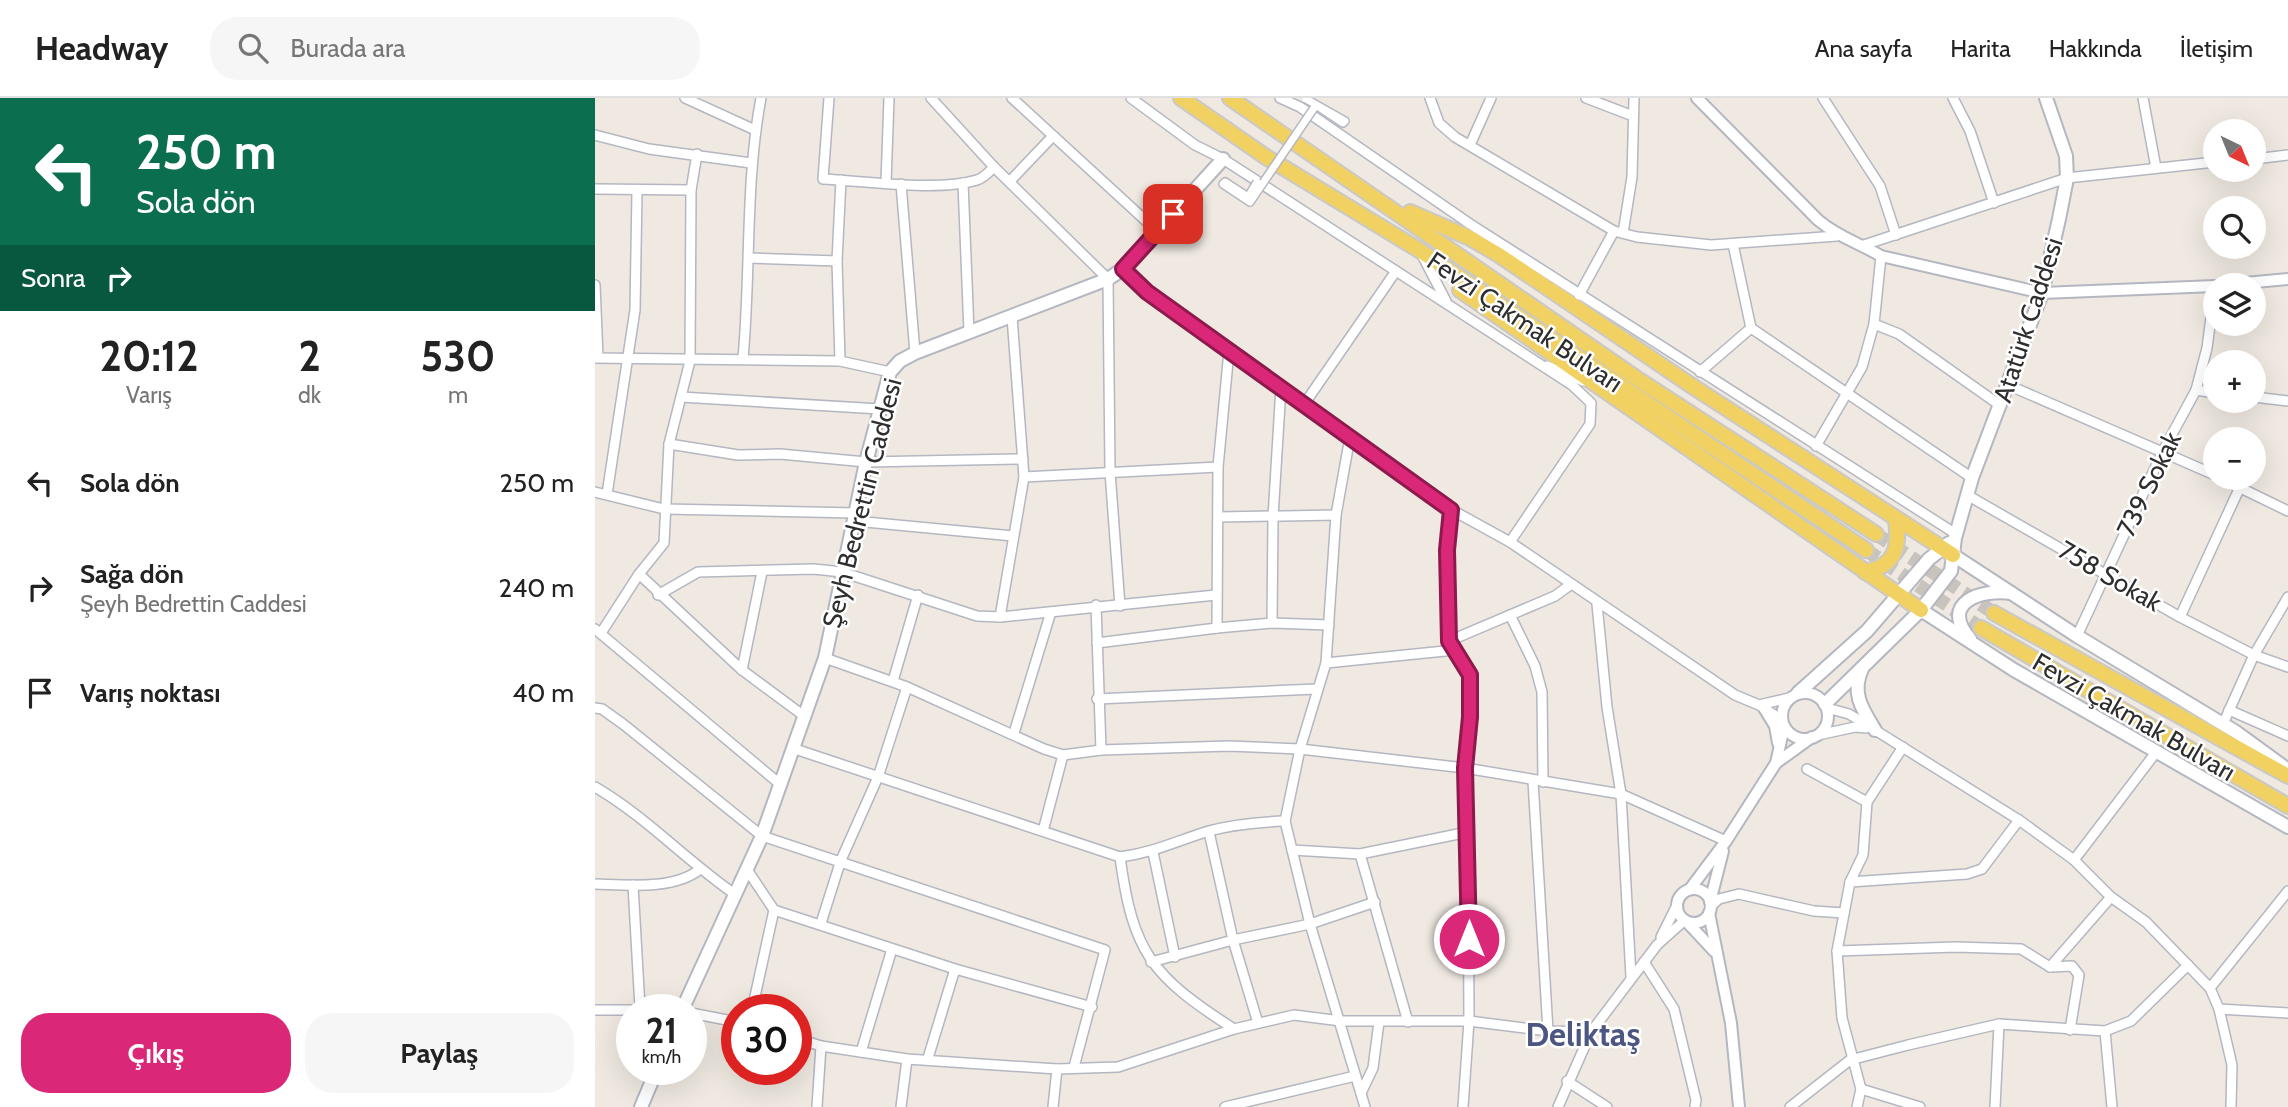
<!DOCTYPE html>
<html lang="tr">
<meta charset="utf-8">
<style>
:root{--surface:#fff;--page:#f6f6f6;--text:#222;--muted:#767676;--line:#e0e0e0;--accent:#db2777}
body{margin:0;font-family:Cabin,sans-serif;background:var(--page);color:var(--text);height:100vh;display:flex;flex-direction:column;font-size:26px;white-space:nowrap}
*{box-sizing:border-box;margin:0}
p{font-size:23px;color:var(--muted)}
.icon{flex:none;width:38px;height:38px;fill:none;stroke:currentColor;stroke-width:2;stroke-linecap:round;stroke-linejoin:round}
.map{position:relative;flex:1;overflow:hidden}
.side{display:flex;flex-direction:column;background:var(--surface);width:595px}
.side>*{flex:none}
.banner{background:#0b6e4f;color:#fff;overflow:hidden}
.needle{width:46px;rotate:137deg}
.buttons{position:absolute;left:1608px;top:21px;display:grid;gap:14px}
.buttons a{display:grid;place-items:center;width:63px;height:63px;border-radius:50%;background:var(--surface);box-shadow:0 7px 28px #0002;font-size:35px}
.speed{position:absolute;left:21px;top:896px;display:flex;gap:14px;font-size:35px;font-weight:700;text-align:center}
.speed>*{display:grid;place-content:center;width:91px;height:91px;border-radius:50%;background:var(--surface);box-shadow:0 7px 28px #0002;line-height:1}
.speed small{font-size:18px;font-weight:400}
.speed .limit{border:10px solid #d22;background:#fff;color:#111}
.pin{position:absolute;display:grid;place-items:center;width:60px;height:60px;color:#fff;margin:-30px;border-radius:14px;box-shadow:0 4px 10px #0006}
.me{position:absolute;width:77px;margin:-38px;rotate:0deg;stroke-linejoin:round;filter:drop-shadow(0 0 5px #0008)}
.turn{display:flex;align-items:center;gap:24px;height:147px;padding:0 21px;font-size:32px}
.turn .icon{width:91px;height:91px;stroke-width:2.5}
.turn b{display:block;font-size:49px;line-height:60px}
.then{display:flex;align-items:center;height:66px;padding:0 21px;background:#0003;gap:14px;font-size:26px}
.eta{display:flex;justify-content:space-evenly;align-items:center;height:119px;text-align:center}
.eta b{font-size:42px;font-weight:800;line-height:49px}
.button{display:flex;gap:14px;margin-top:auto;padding:14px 21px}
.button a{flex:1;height:80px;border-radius:28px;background:var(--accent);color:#fff;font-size:28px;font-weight:800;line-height:80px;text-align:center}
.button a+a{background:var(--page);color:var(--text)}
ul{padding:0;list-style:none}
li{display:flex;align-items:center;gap:21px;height:105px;padding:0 21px}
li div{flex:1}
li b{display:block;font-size:26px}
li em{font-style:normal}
header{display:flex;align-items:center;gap:42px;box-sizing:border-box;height:98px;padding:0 35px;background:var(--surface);border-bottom:2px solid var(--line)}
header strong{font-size:33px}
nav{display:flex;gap:38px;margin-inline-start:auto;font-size:24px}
.search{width:490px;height:63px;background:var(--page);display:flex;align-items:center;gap:18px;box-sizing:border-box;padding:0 24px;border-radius:28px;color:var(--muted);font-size:26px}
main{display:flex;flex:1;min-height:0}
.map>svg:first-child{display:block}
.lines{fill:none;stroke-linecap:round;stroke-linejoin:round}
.primary-tunnel{stroke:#c8c4bd;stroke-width:14;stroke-dasharray:14 7;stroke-linecap:butt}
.minor-casing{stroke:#b4b7c1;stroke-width:12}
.tertiary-casing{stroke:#b4b7c1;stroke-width:14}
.secondary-casing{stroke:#b4b7c1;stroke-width:16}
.primary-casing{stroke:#c9c9c9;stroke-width:18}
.minor{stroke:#fff;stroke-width:9}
.tertiary{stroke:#fff;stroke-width:10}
.secondary{stroke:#fff;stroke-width:12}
.primary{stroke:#f2d163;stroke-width:14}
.pedestrian-bridge-casing{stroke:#b4b7c1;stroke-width:10;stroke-linecap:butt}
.pedestrian-bridge{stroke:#fff;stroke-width:7}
.route-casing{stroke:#8e194d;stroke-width:18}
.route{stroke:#db2777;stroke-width:12}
.labels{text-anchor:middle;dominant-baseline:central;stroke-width:5;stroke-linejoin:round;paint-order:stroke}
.street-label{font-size:26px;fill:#2e2e2e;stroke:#fff}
.district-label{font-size:33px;font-weight:bold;fill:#4d5680;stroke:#fff}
</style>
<header>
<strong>Headway</strong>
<div class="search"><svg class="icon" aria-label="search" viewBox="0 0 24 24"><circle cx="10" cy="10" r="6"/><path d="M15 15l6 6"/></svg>Burada ara</div>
<nav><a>Ana sayfa</a><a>Harita</a><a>Hakkında</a><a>İletişim</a></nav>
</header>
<main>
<section class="side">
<div class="banner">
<div class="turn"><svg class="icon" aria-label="left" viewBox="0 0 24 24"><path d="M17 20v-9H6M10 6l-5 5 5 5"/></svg><div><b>250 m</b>Sola dön</div></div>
<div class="then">Sonra<svg class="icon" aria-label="right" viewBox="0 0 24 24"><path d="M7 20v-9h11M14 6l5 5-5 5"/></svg></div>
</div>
<div class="eta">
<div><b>20:12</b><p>Varış</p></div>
<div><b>2</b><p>dk</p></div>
<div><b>530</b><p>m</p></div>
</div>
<ul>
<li><svg class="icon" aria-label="left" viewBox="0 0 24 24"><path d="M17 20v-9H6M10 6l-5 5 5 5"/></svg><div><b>Sola dön</b></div><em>250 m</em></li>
<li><svg class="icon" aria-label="right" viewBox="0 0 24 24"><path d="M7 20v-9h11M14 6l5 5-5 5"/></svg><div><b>Sağa dön</b><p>Şeyh Bedrettin Caddesi</p></div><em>240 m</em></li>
<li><svg class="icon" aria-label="arrive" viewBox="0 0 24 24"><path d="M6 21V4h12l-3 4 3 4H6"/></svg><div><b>Varış noktası</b></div><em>40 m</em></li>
</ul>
<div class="button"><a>Çıkış</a><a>Paylaş</a></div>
</section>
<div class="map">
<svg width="1693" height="1009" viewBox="0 0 1693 1009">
<rect width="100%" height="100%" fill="#efe9e1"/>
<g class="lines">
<g class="primary-tunnel">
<polyline points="1281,436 1399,515"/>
<polyline points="1271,452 1386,530"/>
</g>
<defs>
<g id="minor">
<polyline points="90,0 160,32"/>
<path d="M234,0L228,81C271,83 342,94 382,82C389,80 394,74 399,69"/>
<polyline points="336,0 399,69 513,181 515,374 525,508"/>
<polyline points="417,0 562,133"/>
<polyline points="536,0 600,47 628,61 977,287 996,305 995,326 915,444"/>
<polyline points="685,0 705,9 875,126 1361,436"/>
<polyline points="835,0 844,25 860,39 1019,133 1042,139 1116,147 1242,138"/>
<polyline points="991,0 1038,18"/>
<polyline points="1228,0 1285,88 1301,137"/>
<polyline points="1358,0 1375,33 1399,105"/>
<polyline points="1548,0 1561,70"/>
<polyline points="0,37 54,51 156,65"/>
<polyline points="875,47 896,0"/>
<polyline points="1659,61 1693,57"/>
<polyline points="416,82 457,39"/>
<polyline points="291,85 294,0"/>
<polyline points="368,85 374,234"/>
<polyline points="306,86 320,255"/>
<polyline points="0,91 96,92"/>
<polyline points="1028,135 1037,79 1039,0"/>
<polyline points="1138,146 1156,230 1377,380"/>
<polyline points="1269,147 1472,80 1620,64"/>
<polyline points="827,157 851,203"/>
<polyline points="154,160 242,163"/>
<polyline points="528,171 552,194 857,412 915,444 1140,597 1164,607 1187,622"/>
<polyline points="0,187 3,259"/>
<polyline points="984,197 1019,133"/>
<polyline points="1279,226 1304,236 1406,308"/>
<polyline points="634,253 623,369 622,530 677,525 734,527"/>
<polyline points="0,260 245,263 295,274"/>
<path d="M148,260C156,174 150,85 166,0"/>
<polyline points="245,263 242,163 246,82"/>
<polyline points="952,268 988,283"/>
<polyline points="1105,274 1156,230"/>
<polyline points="1413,287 1620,377"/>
<polyline points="1601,292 1620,295"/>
<polyline points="86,299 285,311"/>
<polyline points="1659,299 1693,303"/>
<polyline points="710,305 801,173"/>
<polyline points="755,339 741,417 731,565 705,651 690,723 715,826 770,1009"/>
<polyline points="74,346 143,357 185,356 271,364 428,361"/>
<polyline points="1221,348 1267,269 1279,226 1286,158"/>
<polyline points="429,379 623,369"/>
<polyline points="1625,380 1693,413"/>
<polyline points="0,394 69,411 261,415"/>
<polyline points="12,396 40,212 42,94"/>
<polyline points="1372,397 1585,519 1659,557 1693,569"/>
<polyline points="624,419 741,417"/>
<polyline points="260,423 418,438"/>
<polyline points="44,476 147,572 209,618"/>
<polyline points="63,497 103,474 219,471 247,474 382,518 405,519 621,497"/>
<polyline points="1002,506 1012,609 1026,696 1036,879"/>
<polyline points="501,507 506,652"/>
<polyline points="915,517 940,568 947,594 948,684"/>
<polyline points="405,519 429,379 417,219"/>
<polyline points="1585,519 1645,389"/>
<polyline points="677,525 678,419 686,289"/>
<polyline points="0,531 186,687"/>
<polyline points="6,535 44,476 69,445 74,346 95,263 96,92 102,56"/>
<polyline points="1482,538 1568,353 1601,292 1612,250 1620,189"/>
<polyline points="854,543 960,498 975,487"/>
<polyline points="502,545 622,530"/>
<polyline points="230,560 312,589 449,651 468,657 506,652 634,648 705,651 870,670 1026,696 1131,743"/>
<polyline points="731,565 860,552"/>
<polyline points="147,572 167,474"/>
<polyline points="298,583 323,497"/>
<polyline points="502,601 721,591"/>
<polyline points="1164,607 1194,600"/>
<polyline points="0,610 7,611 28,626 167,738 510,852 479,969"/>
<polyline points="1232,610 1254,616 1280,632 1424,722 1479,762 1516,799 1551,824 1615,890 1624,911 1637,967 1636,1009"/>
<polyline points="1634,612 1693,638"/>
<polyline points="1628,626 1659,557 1693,499"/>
<polyline points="419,635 455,517"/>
<polyline points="1223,637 1260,629 1271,630"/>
<path d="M200,651L525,759C561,754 581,743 614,733C639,726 664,724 690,723"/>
<polyline points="1212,671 1272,704"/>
<polyline points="938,683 953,933"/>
<path d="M0,689C53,720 90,762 141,797"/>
<polyline points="448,733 468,657"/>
<polyline points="614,734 638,842 663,925"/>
<polyline points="697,752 765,756 873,734 870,670 875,619 875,577 854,543 851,452 857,412"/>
<polyline points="558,754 580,859"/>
<polyline points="765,756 813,924"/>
<path d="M525,759C538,856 557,878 639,931"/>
<polyline points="1479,762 1562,653"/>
<polyline points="153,773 179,812 360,871 497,909"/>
<polyline points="1255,784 1372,776 1387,771 1424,722"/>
<path d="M0,786C33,787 78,792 104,772"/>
<polyline points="38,787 45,910"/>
<polyline points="1115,809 1124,801 1144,796 1219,813 1249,815"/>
<polyline points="226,825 246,762 283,679 312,589"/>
<polyline points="1066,839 1082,807"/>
<polyline points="1242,853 1361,849 1426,851 1455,869 1477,868 1484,877 1475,932"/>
<polyline points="556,864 638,842 715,826 780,804"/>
<polyline points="1049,864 1079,911 1101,1002 1100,1009"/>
<polyline points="1455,869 1516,799"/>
<polyline points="1615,890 1693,793"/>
<polyline points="1624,911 1693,915"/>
<polyline points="0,912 71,912"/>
<polyline points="157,912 179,812"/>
<polyline points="96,915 142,924"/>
<polyline points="1510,933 1517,1009"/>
<polyline points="201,940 226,948 312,961 462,971 523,969 639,931 699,917 746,923 874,923 953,933 996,934"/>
<polyline points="266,954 297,851"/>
<polyline points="333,960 360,871"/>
<polyline points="972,983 1012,1009"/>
<polyline points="1266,991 1325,1009"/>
<polyline points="766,995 778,970 784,924"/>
<polyline points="222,1009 226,948"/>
<polyline points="306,1009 312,961"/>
<polyline points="458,1009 462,971"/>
<polyline points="630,1009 760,978"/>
<polyline points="868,1009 874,923 873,734"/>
<polyline points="963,1009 996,934 1062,847 1090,822"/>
<polyline points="1195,1009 1255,962 1313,947 1404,926 1510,933 1536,923 1593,867"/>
<polyline points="1262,1009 1266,991 1247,920 1242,853 1255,784 1268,757 1272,704 1308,649"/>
<polyline points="1400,1009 1404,926"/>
</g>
<g id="tertiary">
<path d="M1102,0L1223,122C1243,139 1264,145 1286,158L1447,195L1620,188"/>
<polyline points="1628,187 1693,181"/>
<circle cx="1210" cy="618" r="23"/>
<polyline points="1169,610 1180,628 1183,645"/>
<polyline points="1181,665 1217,639"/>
<polyline points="1095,791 1131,743 1181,665 1189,629"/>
<circle cx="1099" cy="808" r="17"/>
<polyline points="1115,804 1128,753"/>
<polyline points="1114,815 1136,925 1144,1009"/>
<polyline points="1092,824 1119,853"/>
</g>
<g id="secondary">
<polyline points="1358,457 1482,538 1641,634 1693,672"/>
<polyline points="1326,512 1419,572 1693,729"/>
<path d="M1375,541C1344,505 1385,491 1416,495"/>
<path d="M1267,571C1256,595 1267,611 1280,632"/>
<polyline points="1203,595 1272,533 1334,461 1354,445"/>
<polyline points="1230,606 1326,512 1356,473 1360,440 1377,380 1447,195 1464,121 1472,80 1471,58 1451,0"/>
<polyline points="87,912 167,738 230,560 271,364 295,274 305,263 320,255 513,181 528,171 628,61"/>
<polyline points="46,1009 62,971"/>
</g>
<g id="primary">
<polyline points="586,0 671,59 824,152 1271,452"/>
<polyline points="635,0 1041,280 1281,436"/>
<polyline points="815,114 875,140 904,157 1097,288 1358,457"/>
<polyline points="865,192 1326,512"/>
<path d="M1270,474C1300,468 1305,450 1301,422"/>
<polyline points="1399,515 1693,678"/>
<polyline points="1386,530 1693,708"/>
</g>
</defs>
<use href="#minor" class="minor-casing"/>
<use href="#tertiary" class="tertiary-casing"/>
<use href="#secondary" class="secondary-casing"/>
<use href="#primary" class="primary-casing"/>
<use href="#minor" class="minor"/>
<use href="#tertiary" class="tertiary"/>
<use href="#secondary" class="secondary"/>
<use href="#primary" class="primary"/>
<defs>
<polyline id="pedestrian-bridge" points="662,84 653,99 630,84 628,86 655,104 721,7 748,25 750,23 711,1"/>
</defs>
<use href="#pedestrian-bridge" class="pedestrian-bridge-casing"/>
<use href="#pedestrian-bridge" class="pedestrian-bridge"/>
</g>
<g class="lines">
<defs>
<polyline id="route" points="578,116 528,171 552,194 856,412 852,452 854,543 875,577 875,619 870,670 874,841"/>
</defs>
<use href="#route" class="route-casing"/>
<use href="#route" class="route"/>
</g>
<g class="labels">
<g class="street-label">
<text transform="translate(1433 222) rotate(-72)">Atatürk Caddesi</text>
<text transform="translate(930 224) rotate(34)">Fevzi Çakmak Bulvarı</text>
<text transform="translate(1554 386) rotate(-64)">739 Sokak</text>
<text transform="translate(267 405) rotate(-76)">Şeyh Bedrettin Caddesi</text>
<text transform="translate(1515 478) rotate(30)">758 Sokak</text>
<text transform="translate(1539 619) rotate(30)">Fevzi Çakmak Bulvarı</text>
</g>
<g class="district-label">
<text x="988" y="936">Deliktaş</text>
</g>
</g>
</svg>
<div class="buttons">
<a><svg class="needle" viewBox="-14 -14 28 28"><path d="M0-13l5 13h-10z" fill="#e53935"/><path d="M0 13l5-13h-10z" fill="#767676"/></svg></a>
<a><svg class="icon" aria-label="search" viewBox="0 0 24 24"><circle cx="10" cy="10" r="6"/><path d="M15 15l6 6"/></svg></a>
<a><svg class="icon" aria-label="layers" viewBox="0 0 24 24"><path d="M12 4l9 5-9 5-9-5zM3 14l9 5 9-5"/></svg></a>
<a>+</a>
<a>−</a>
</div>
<div class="speed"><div>21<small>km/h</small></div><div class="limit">30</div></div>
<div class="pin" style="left:578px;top:116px;background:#d93025"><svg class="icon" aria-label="arrive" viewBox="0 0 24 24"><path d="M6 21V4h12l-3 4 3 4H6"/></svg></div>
<svg class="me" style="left:874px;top:841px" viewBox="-20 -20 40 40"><circle r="17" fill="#db2777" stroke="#fff" stroke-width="3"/><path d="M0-11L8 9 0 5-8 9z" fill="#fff"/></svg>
</div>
</main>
